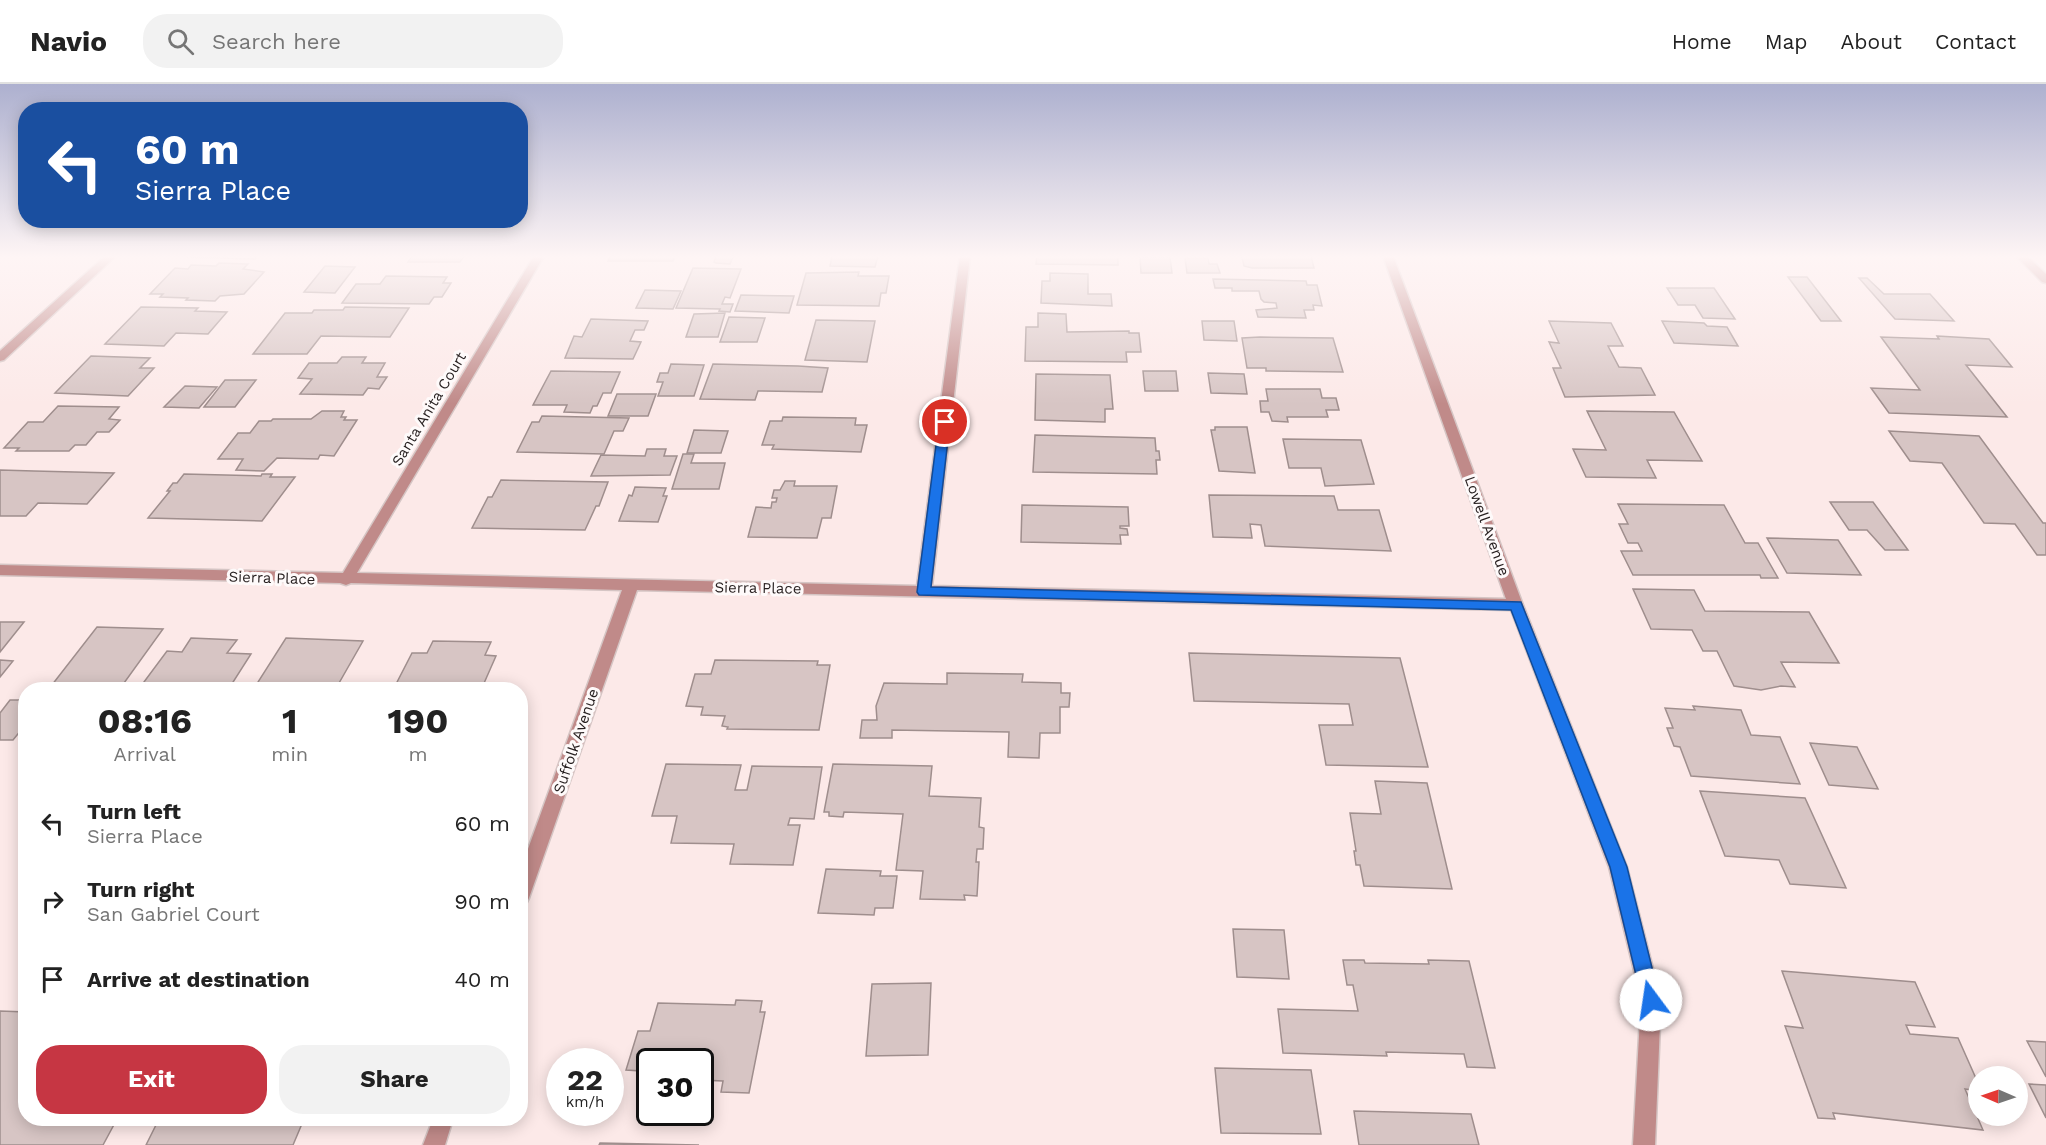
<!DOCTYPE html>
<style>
:root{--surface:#fff;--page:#f2f2f2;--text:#222;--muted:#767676;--line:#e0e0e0;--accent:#c63643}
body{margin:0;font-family:"Work Sans",sans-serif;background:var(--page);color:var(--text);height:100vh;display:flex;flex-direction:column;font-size:22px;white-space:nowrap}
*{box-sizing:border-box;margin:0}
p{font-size:20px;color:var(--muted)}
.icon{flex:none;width:33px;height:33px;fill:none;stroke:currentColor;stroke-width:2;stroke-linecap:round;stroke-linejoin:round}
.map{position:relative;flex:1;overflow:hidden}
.details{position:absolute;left:18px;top:598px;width:510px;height:444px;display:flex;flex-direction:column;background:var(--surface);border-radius:24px;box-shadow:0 3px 15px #0003}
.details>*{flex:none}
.guide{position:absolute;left:18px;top:18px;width:510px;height:126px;border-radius:24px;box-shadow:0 3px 15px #0003;background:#1a4fa0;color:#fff;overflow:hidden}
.needle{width:39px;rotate:272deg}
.fabs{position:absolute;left:1968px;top:982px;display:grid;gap:12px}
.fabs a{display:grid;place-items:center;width:60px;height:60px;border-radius:50%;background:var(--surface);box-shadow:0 3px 15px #0003;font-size:30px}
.speed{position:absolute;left:546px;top:964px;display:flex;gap:12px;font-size:30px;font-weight:700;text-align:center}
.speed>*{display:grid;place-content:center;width:78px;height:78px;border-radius:50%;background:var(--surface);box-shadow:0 3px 15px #0003;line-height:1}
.speed small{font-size:15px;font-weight:400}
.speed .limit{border:3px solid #111;border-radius:9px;background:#fff;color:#111}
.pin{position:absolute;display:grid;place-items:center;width:51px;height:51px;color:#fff;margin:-26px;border:3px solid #fff;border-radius:50%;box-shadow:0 2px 6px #0007}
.me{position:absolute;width:66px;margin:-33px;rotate:346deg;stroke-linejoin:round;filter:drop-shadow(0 0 4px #0008)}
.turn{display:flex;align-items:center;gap:21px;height:126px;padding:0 18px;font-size:27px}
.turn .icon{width:78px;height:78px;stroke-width:2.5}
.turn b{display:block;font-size:42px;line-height:51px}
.eta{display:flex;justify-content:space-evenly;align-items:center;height:102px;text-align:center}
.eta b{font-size:36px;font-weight:700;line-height:42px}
.action{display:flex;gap:12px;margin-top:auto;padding:12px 18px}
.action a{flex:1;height:69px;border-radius:24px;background:var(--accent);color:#fff;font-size:24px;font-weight:700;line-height:69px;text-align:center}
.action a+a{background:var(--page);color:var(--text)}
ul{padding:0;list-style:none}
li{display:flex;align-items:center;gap:18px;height:78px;padding:0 18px}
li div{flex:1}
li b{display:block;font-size:22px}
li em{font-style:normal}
header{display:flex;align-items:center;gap:36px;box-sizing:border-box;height:84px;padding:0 30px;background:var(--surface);border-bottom:2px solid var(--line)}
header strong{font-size:28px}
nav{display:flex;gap:33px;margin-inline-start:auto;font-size:21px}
.search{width:420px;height:54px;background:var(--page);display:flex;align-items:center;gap:15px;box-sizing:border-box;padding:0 21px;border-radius:24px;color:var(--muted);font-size:22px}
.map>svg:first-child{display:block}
.building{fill:#d7c5c4;stroke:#9f8e8d;stroke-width:1.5}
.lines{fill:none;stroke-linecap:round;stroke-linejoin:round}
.minor-casing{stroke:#d5c5c4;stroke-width:3}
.tertiary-casing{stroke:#d5c5c4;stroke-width:3}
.minor{fill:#c08a89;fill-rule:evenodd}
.tertiary{fill:#c08a89;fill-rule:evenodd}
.route{fill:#1a73e8;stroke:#114b97;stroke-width:1.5}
.labels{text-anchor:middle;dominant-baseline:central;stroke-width:6;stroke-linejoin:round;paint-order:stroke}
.street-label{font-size:15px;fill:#261f1f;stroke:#fefafa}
</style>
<header>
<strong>Navio</strong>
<div class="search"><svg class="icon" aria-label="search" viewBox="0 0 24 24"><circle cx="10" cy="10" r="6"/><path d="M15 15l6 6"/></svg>Search here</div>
<nav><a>Home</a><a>Map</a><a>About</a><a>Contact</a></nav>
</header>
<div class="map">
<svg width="2046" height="1061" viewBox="0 0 2046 1061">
<rect width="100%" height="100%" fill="#fce9e8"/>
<g class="building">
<polygon points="189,172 257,172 255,175 188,173"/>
<polygon points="412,172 464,172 460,178 408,178"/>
<polygon points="610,172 675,172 673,177 608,177"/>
<polygon points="710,172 742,172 733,173 730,180 716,179 714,178 716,172"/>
<polygon points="832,172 878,172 875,183 830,182"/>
<polygon points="1037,172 1118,172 1118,181 1036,180"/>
<polygon points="1227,172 1311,172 1314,184 1252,184 1244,182 1242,173"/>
<polygon points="1140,173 1170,173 1172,189 1141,189"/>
<polygon points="1185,174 1208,174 1209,180 1217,180 1220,189 1187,189"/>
<polygon points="219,179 248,180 243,185 264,188 244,210 220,212 215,217 186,216 188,214 160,213 163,210 150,210 175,184 188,185 191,181 216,182"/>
<polygon points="325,182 355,183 335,209 304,208"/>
<polygon points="693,184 741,185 730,214 725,213 722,220 733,220 730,228 719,227 720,225 676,224"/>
<polygon points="859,188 858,192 889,192 886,209 881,209 879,222 797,221 806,189"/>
<polygon points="1050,189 1088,190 1088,210 1111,210 1112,222 1041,219 1042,197 1050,197"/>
<polygon points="386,192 447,193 443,199 451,199 442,213 434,213 429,220 342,219 356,200 380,200"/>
<polygon points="1788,193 1807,193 1841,237 1821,237"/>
<polygon points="1859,194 1867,194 1884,210 1930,210 1954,237 1895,235"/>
<polygon points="1213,195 1306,197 1307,201 1317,201 1322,222 1313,221 1314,226 1304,226 1306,234 1258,233 1256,226 1277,224 1276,219 1264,218 1261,215 1259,207 1232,207 1232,204 1215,204"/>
<polygon points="1667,204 1714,204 1735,235 1703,234 1695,221 1678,221"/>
<polygon points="645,206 681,207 673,225 636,224"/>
<polygon points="741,211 794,212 789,229 735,227"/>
<polygon points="141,223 198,224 195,227 227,228 208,250 176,249 164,262 105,260"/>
<polygon points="345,223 409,224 390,253 321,252 307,270 253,270 285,229 312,229 314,226 343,226"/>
<polygon points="725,229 718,253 686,253 694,230"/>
<polygon points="1038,229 1066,230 1067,248 1129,247 1129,249 1139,249 1141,268 1126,268 1127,278 1025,277 1026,243 1038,243"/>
<polygon points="729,233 765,234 757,258 720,258"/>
<polygon points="591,235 648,237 644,246 635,246 630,257 641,258 633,275 565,274 574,252 582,253"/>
<polygon points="816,236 875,237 867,278 805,276"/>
<polygon points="1202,237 1234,237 1237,257 1204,256"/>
<polygon points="1549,237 1611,239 1623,262 1608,262 1619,283 1641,284 1655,311 1565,313 1553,284 1561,284 1549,258 1559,259"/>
<polygon points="1662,237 1704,239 1707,242 1727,243 1738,262 1674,259"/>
<polygon points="1937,252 1989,255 2012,283 1966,281 2007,333 1889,329 1871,304 1920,306 1881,253 1939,255"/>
<polygon points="1260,253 1333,254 1343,288 1266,287 1266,284 1247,284 1242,254"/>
<polygon points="91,272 150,274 140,284 154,284 128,312 55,309"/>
<polygon points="342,273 366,273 362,279 385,279 377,293 387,293 379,305 368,304 363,311 300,310 312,295 298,294 309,279 337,279"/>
<polygon points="671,280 704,281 694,312 658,312 663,298 657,298 660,289 668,289"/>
<polygon points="713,280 798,282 828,284 822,308 758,307 755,316 700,315"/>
<polygon points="551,287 620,288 611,309 603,309 597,322 593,322 590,329 564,328 567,321 533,321"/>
<polygon points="1143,287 1176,287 1178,307 1145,307"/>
<polygon points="1208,289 1244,290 1247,310 1211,309"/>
<polygon points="1036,290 1110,291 1113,325 1105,325 1105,338 1035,336"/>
<polygon points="225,296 256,296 235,323 204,323"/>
<polygon points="185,302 217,303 199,324 164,323"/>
<polygon points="1266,305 1320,305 1322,314 1336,314 1339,326 1326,326 1328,333 1287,333 1288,338 1272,337 1269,328 1261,328 1260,317 1268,317"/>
<polygon points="617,310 656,310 648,332 608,332"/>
<polygon points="58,322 119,323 109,335 120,336 109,348 97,348 86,361 75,361 69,367 16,367 19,364 4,364 28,338 43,338"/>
<polygon points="322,327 344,327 341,333 346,333 344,336 357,336 334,372 320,371 318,375 277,374 264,387 236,386 243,375 218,375 238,349 250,349 259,337 271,337 273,335 311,335"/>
<polygon points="1587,327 1674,328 1702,377 1647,376 1656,394 1586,393 1573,365 1606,366"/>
<polygon points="542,332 629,334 623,347 614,347 604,370 517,368 532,338 539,338"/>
<polygon points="783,333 856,334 855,341 867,341 861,368 772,365 774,361 762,361 770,337 782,337"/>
<polygon points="1215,343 1247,343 1255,389 1219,387 1211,346 1215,346"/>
<polygon points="694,346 728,347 721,369 687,369"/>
<polygon points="1889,347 1979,352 2043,439 2046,439 2046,471 2037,471 2015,440 1984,439 1942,379 1910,377"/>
<polygon points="1035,351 1155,354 1156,367 1159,367 1160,376 1156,376 1157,390 1033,388"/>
<polygon points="1283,355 1361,356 1374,400 1325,402 1321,384 1289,384"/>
<polygon points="647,365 666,365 664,372 677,372 670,391 591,392 601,371 645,372"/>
<polygon points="683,370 694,370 691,379 725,379 719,405 672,405"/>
<polygon points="0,386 34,387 114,389 87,420 38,419 26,432 0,432"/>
<polygon points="184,390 261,392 262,390 272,390 270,393 295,393 262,437 148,434 170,407 167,407 173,399 177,399"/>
<polygon points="501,396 608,398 599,422 596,422 585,446 472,444 488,413 492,413"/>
<polygon points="785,397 795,397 794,402 837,402 831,434 822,434 817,454 748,453 756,423 771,424 772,418 776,418 777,414 772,414 774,406 780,406"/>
<polygon points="635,403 666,404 663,412 667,412 658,438 619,437 629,411 632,412"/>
<polygon points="1209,411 1334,412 1338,426 1379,426 1391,467 1265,462 1261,441 1250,440 1252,454 1213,453"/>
<polygon points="1830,418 1873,418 1908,466 1885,466 1867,446 1849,446"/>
<polygon points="1618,420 1724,421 1745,459 1758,459 1778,494 1761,494 1760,491 1633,491 1621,467 1642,467 1638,459 1628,459 1619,440 1628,440"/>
<polygon points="1022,421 1128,423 1129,442 1120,442 1120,444 1127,445 1128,451 1120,451 1121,460 1021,458"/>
<polygon points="1767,454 1838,456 1861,491 1787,489"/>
<polygon points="1633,505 1694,506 1705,527 1809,528 1839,579 1781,578 1795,603 1781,602 1761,606 1734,602 1717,567 1703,567 1692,546 1651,545"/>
<polygon points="0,538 24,538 0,568"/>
<polygon points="97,543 163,545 119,606 48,606"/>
<polygon points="191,554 237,556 227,569 251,570 228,606 138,606 167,567 182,568"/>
<polygon points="286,554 363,557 335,606 253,606"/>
<polygon points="433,557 491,558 485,571 496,572 481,606 393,606 412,569 427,569"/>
<polygon points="1189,569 1400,574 1428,683 1326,681 1319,641 1353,641 1349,620 1194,617"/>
<polygon points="0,576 13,577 0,593"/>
<polygon points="715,576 818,577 817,581 830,581 819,646 727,645 728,643 722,642 725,632 701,631 703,623 686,622 695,590 711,590"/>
<polygon points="947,589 1023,590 1022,598 1061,599 1061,609 1070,609 1069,623 1060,623 1060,649 1040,649 1039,674 1008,673 1009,648 892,646 892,654 860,654 862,636 877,636 876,622 884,599 947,600"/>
<polygon points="10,616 26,616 26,640 13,656 0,656 0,629"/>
<polygon points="1693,622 1741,626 1751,651 1780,653 1800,700 1691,692 1680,663 1674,662 1667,644 1673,644 1665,624 1695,626"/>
<polygon points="1810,659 1857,663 1878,705 1829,701"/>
<polygon points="666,680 741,681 735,706 747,706 752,682 822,683 814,735 790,734 788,741 800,741 793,781 730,780 734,760 671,759 677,732 652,732"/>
<polygon points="833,680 932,682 929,712 981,714 979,743 984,744 983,765 977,765 976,778 979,778 977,812 964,811 965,816 920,815 923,787 896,786 903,730 844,728 843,733 829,732 829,728 824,728"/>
<polygon points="1375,697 1427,699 1452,805 1364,802 1360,781 1356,781 1354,767 1356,767 1350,729 1381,730"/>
<polygon points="1700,707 1805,714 1846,804 1790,800 1779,776 1725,772"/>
<polygon points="826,785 881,787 880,792 897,792 893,824 875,824 874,831 818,829"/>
<polygon points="1233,845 1284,846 1289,895 1237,893"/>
<polygon points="1343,876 1364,876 1365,879 1429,880 1428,876 1469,877 1495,984 1467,983 1464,970 1386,968 1387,972 1283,969 1278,925 1358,927 1353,901 1347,901"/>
<polygon points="1782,887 1915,898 1935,943 1906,941 1910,950 1958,954 1978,999 1978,1007 1965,1005 1983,1046 1833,1029 1835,1035 1818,1034 1785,942 1803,944"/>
<polygon points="931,899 928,971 866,972 872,900"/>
<polygon points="736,916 762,917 760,928 765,928 749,1009 721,1008 723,997 700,996 700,978 650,978 650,995 639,994 641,987 626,986 638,947 650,947 658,919 735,921"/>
<polygon points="0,927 26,928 26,1035 117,1035 103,1061 0,1061"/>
<polygon points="2027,957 2046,958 2046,993"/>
<polygon points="1215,984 1311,986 1321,1050 1221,1049"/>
<polygon points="2029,1000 2046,1001 2046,1034"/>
<polygon points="1354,1027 1471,1030 1479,1061 1359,1061"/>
<polygon points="159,1035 304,1035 293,1061 146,1061"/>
<polygon points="600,1059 699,1061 599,1061"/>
</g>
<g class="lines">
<defs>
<g id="minor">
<polygon points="534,172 544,172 357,489 917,502 960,172 970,172 932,502 1506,515 1383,172 1393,172 1523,521 1627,783 1661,916 1655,1061 1633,1061 1641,916 1609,783 1511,526 637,506 529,814 526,820 520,822 520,787 622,506 351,499 346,501 340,499 0,491 0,481 343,489"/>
<polygon points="2016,172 2027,172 2046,190 2046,199 2042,198"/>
<polygon points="433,1035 453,1035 445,1061 423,1061"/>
</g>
<polygon id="tertiary" points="105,172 116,172 4,276 0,277 0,267"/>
</defs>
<use href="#minor" class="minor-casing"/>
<use href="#tertiary" class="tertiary-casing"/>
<use href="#minor" class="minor"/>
<use href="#tertiary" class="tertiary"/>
</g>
<linearGradient id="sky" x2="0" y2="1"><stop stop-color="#adb0cf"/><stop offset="0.54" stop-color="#fef5f5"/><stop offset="1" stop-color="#fef5f5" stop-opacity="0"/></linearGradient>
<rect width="2046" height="320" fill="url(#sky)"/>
<polygon class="route" points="945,334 950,338 931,503 1521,518 1627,783 1660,916 1657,922 1651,925 1645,922 1642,916 1610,783 1511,526 919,511 917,508 939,338"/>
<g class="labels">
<g class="street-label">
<text transform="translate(429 325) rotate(-59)">Santa Anita Court</text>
<text transform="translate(1487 442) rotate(70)">Lowell Avenue</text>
<text transform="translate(272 494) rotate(2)">Sierra Place</text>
<text transform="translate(758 504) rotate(1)">Sierra Place</text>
<text transform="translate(576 657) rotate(-71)">Suffolk Avenue</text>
</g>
</g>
</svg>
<div class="fabs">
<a><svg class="needle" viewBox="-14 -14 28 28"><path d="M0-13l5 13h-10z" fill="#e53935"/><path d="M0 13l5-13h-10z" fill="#767676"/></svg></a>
</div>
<div class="speed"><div>22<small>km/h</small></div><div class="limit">30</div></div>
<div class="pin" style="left:945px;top:338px;background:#d93025"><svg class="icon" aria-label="arrive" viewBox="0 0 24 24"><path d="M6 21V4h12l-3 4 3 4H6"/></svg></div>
<svg class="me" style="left:1651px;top:916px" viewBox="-20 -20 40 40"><circle r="19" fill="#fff"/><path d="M0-13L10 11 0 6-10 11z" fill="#1a73e8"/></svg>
<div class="guide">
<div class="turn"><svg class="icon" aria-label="left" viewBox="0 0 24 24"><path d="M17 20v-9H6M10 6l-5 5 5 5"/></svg><div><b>60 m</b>Sierra Place</div></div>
</div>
<section class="details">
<div class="eta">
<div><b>08:16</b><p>Arrival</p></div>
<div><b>1</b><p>min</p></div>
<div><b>190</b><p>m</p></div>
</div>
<ul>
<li><svg class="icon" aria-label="left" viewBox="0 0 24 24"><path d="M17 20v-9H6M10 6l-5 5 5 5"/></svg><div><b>Turn left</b><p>Sierra Place</p></div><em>60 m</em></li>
<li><svg class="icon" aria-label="right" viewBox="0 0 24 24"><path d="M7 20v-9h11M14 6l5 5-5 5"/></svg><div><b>Turn right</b><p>San Gabriel Court</p></div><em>90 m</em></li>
<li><svg class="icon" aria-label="arrive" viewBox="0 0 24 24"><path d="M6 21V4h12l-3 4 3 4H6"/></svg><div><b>Arrive at destination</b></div><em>40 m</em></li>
</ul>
<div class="action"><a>Exit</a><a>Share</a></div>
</section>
</div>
